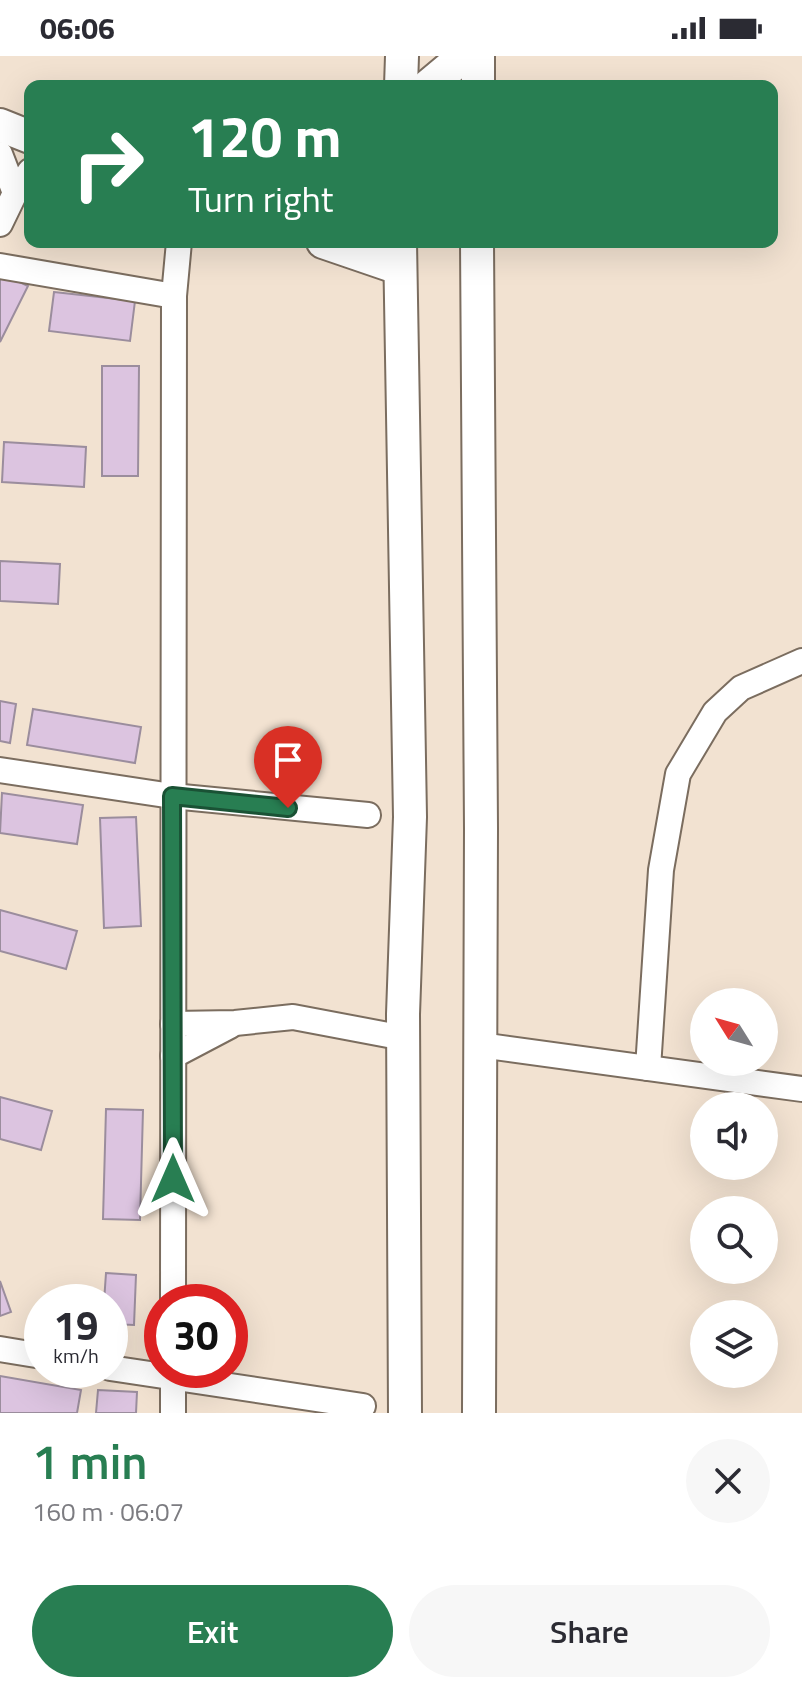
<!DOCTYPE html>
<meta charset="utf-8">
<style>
:root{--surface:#fff;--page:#f7f7f7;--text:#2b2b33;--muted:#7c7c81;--accent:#287e52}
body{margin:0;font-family:"Titillium Web",sans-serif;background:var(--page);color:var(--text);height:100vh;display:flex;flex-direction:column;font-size:30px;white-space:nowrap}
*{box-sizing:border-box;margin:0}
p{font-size:26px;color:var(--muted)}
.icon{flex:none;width:44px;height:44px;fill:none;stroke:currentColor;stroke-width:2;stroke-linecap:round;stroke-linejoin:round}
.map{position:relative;height:1357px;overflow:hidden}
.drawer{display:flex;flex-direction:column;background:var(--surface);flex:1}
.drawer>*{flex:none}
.top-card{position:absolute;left:24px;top:24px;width:754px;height:168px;border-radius:16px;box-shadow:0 8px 32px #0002;background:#287e52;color:#fff;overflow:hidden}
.needle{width:52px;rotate:307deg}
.buttons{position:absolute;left:690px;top:932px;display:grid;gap:16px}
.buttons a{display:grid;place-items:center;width:88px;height:88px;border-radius:50%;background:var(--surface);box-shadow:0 8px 32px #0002;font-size:40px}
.speed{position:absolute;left:24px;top:1228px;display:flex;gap:16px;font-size:40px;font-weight:700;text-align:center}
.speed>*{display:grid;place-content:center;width:104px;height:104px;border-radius:50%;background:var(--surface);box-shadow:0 8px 32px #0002;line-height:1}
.speed small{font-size:20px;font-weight:400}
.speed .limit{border:12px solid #d22;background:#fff;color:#111}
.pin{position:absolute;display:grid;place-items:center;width:68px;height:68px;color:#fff;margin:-82px -34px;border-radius:50% 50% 50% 0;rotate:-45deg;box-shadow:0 0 8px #0007}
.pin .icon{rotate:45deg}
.me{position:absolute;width:88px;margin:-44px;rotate:0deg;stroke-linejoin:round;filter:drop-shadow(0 0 6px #0008)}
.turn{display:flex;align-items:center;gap:28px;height:168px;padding:0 32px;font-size:36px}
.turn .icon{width:104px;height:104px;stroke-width:2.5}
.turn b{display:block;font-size:56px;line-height:68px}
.round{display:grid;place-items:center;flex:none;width:84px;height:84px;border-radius:42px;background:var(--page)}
.overview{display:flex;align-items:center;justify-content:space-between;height:136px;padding:0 32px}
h1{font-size:48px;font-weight:600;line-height:60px;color:var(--accent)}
.primary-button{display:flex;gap:16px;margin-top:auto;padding:16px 32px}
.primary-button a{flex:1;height:92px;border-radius:48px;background:var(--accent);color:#fff;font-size:32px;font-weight:600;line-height:92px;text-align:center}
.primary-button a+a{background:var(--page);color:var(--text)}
.status{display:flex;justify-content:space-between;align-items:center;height:56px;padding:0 40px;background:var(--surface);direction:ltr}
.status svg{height:22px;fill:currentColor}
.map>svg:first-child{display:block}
.building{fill:#dcc4e0;stroke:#9b8d9d;stroke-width:2}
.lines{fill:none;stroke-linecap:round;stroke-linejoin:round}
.street-casing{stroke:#7b6d5f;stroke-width:28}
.secondary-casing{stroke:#7b6d5f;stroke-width:36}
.street{stroke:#fff;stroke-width:24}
.secondary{stroke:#fff;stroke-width:32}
.route-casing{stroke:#1a5235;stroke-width:20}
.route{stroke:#287e52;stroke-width:14}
</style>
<div class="status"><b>06:06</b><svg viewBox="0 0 49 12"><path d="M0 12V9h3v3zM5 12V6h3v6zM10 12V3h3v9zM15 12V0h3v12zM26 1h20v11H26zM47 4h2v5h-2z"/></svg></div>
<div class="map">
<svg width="802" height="1357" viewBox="0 0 802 1357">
<rect width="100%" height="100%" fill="#f2e2d1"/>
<g class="building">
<polygon points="0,217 28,230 0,286"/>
<polygon points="54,236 135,245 130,285 49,275"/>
<polygon points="102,310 139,310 138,420 102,420"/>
<polygon points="4,386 86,391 84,431 2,426"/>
<polygon points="0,505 60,508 58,548 0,545"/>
<polygon points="0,645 16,648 10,687 0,685"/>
<polygon points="33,653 141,671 135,707 27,689"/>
<polygon points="2,737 83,749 77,788 0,777"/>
<polygon points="136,761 141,870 104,872 100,762"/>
<polygon points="0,854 77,875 66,913 0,895"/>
<polygon points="0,1041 52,1055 41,1094 0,1083"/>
<polygon points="106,1053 143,1054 140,1164 103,1163"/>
<polygon points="106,1217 136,1219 134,1269 112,1268 111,1284 110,1246 104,1246"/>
<polygon points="0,1225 11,1256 0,1260"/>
<polygon points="0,1320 81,1334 77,1357 0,1357"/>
<polygon points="98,1334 137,1336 136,1357 96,1357"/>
</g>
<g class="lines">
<defs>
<g id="street">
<polyline points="0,98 15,137"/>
<polyline points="0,168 15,137 30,115"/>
<polyline points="0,210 174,240"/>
<polyline points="0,714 172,740 368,759"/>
<polyline points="173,968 235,967 293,961 404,982"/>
<polyline points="480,989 802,1033"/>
<polyline points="173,1000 230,970"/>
<polyline points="648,1012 661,814 678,718 715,656 741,632 802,605"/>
<polyline points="173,1246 174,240 179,186"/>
<polyline points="0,1293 42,1300"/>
<polyline points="110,1312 363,1350"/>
<polyline points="173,1314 173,1357"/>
</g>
<g id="secondary">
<polyline points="401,30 402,0"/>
<polyline points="428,30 464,0"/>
<polyline points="478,30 478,0"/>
<polyline points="0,69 30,81"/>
<polyline points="323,186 399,212"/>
<polyline points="400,186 410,761 403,958 405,1357"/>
<polyline points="477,186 481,773 479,1357"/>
</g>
</defs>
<use href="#street" class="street-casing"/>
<use href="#secondary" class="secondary-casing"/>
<use href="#street" class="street"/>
<use href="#secondary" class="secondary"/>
</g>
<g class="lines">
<defs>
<polyline id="route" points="173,1123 172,740 288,752"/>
</defs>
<use href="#route" class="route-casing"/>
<use href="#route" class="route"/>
</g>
</svg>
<div class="buttons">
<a><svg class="needle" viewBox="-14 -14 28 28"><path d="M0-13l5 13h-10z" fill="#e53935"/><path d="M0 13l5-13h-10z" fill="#7c7c81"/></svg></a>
<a><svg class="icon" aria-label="sound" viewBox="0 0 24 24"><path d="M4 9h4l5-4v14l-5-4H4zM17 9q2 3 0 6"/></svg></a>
<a><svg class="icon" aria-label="search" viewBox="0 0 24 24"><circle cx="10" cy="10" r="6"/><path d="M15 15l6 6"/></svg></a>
<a><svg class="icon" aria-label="layers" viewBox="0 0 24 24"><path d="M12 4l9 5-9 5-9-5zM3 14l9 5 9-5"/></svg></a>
</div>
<div class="speed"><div>19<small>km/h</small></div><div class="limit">30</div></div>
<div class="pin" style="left:288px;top:752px;background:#d93025"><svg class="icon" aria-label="arrive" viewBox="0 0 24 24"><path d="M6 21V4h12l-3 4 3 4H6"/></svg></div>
<svg class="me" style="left:173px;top:1123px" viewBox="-20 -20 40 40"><path d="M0-17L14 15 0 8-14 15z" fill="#287e52" stroke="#fff" stroke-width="4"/></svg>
<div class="top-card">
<div class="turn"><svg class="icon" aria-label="right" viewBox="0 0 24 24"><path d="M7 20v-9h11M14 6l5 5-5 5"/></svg><div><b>120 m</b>Turn right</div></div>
</div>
</div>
<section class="drawer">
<div class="overview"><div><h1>1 min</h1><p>160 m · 06:07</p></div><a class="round"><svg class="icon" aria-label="close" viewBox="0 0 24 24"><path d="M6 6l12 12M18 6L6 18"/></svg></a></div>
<div class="primary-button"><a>Exit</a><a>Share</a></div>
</section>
